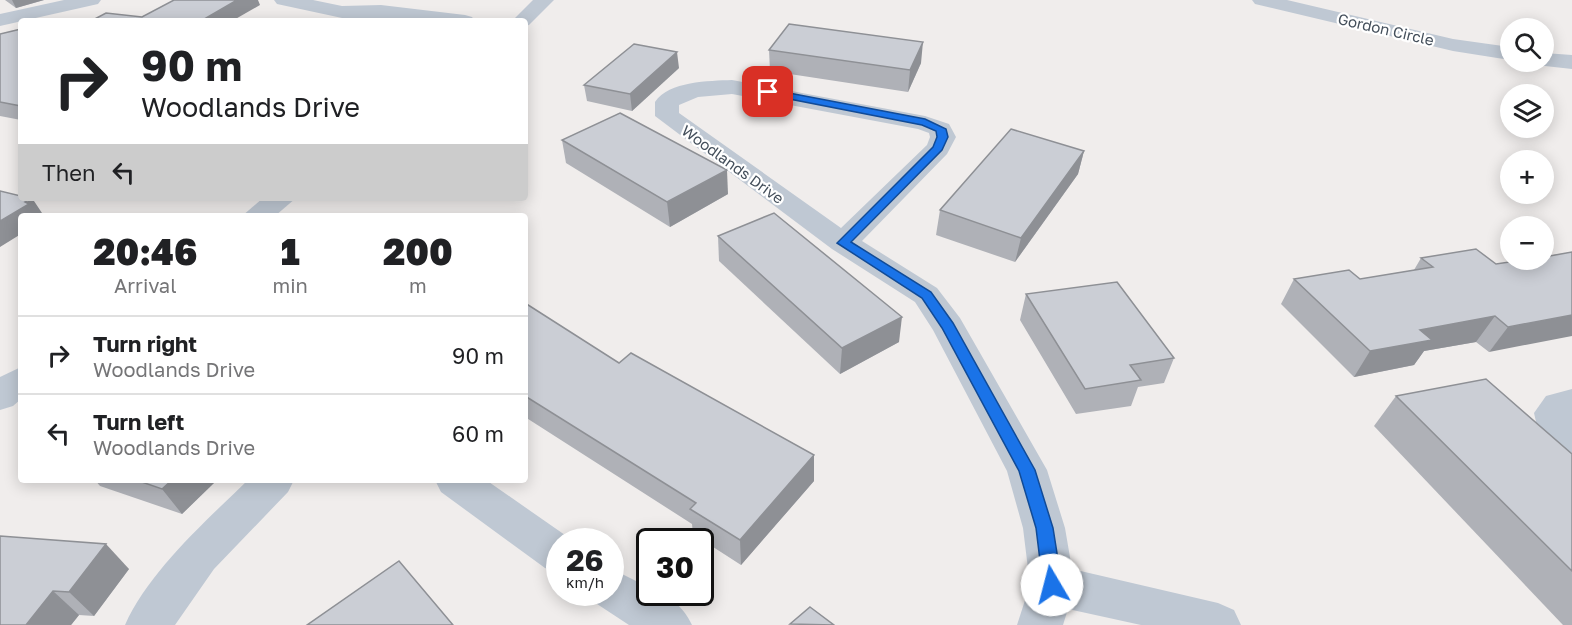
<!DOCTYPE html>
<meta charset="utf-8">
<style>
:root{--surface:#fff;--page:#f6f6f6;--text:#202124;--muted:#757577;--line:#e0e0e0}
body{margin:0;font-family:"Golos Text",sans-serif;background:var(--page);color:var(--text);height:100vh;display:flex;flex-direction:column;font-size:22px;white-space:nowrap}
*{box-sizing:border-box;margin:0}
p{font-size:20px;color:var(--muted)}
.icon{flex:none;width:33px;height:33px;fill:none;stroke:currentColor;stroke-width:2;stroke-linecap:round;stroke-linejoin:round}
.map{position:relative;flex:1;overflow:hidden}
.panel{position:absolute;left:18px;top:213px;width:510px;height:270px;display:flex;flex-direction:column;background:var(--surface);border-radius:6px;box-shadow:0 3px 15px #0003}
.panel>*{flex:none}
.top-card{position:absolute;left:18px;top:18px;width:510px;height:183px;border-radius:6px;box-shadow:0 3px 15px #0003;background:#fff;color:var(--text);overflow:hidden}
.fabs{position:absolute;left:1500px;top:18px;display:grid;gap:12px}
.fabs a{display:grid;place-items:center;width:54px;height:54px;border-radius:50%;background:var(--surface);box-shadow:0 3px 15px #0003;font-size:30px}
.speed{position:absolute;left:546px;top:528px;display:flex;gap:12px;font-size:30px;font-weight:700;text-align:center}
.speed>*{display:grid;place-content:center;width:78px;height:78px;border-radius:50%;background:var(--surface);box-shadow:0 3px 15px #0003;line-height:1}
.speed small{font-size:15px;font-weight:400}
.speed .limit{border:3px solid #111;border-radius:9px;background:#fff;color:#111}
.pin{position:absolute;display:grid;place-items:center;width:51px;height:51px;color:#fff;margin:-26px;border-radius:12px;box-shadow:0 3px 9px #0006}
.me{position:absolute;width:66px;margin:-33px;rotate:352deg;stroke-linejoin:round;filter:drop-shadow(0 0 4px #0008)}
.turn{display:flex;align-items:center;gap:21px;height:126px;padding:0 24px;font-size:27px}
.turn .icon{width:78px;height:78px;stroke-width:2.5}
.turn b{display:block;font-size:42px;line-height:51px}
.then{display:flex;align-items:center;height:57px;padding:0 24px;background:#0003;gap:12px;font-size:22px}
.eta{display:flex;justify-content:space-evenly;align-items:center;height:102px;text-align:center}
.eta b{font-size:36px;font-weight:800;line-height:42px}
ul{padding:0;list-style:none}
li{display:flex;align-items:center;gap:18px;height:78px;padding:0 24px;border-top:2px solid var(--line)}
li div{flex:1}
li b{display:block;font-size:22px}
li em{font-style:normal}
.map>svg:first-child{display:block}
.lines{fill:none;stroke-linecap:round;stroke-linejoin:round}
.minor{fill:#bfc8d3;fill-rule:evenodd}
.wall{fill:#afb1b7}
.shaded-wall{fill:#8e9095}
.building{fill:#cbced5;stroke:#8e9095;stroke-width:1.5}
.route{fill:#1a73e8;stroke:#114b97;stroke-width:1.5}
.labels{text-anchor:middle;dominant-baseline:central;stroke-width:4.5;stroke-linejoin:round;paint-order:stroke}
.far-street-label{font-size:15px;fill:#444f5b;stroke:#fff}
</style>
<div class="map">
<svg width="1572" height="625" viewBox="0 0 1572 625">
<rect width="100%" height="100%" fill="#f0edec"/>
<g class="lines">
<g class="minor">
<polygon points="64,0 101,0 98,4 0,26 0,14"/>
<path d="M274,0H313L342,6L381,5L465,15L472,17L475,21C455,21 433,22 413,21C392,19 376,17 356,21L277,4Z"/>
<polygon points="533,0 554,0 529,25 525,26 525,21 512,21"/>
<polygon points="1252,0 1287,0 1453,39 1510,47 1510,60 1453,51 1255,4"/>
<polygon points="1544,53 1572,55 1572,69 1536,65 1534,62 1544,62"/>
<path d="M732,80L925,116L949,124L956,137L947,154L862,241L937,288L960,318L1047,470L1065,528L1072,569L1218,603L1234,610L1241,625H1141L1068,609L1063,625H1017L1030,585L1023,528L1007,471L933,330L915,302L832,249L655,116V102C669,81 709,81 732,80ZM732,94L918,129L929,133L930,137L927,145L841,228L679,113V105L698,97Z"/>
<polygon points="263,198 296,198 275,216 242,216"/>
<polygon points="21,367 21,399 13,406 0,410 0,377"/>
<polygon points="1572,389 1572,464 1558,460 1537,426 1534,413 1546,396"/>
<path d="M248,480H294L288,492L214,569L175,625H125C149,571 206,521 248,480Z"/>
<polygon points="435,480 486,480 575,542 560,542 560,574 545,568 441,492"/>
<path d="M610,568L650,588V592C668,592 685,609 692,625H629L594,602L590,592H610Z"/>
</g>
</g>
<g class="wall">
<polygon points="5,0 44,0 16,8"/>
<polygon points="21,29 21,120 0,116 0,34"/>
<polygon points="769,50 921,63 908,92 770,71"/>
<polygon points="679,68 632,111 587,101 584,85"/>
<polygon points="562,140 728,194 670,227 566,163"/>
<polygon points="1084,151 1078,174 1015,262 936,235 940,210"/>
<polygon points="718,236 899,342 840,374 719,261"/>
<polygon points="1572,252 1489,352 1476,342 1424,351 1414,365 1354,377 1281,304 1294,279 1360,279 1414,270 1421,258 1496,264"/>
<polygon points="1026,294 1174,358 1164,383 1138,387 1131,406 1076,414 1020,320"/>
<polygon points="525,303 619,363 814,455 814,481 741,565 693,534 692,524 525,417"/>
<polygon points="1396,396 1572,454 1572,625 1563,625 1374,426"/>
<polygon points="95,480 217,480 182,514 100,486"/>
<polygon points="0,536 129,569 94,616 79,615 71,625 0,625"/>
</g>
<g class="shaded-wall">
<polygon points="12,0 44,0 16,8"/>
<polygon points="237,0 258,0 260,5 232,21 201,21"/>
<polygon points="923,42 921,63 908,92 910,70"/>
<polygon points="677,52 679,68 632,111 630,94"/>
<polygon points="1084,151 1078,174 1015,262 1021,238"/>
<polygon points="727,170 728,194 670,227 667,202"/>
<polygon points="32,198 44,216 21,216 21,234 0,247 0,221"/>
<polygon points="1572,315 1572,336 1489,352 1508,327"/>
<polygon points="1495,316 1476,342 1424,351 1414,365 1354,377 1370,351 1420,330"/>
<polygon points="902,317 899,342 840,374 842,348"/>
<polygon points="814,455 814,481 741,565 740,540"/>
<polygon points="172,480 217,480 182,514 162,489"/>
<polygon points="106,544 129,569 94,616 69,592"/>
<polygon points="53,591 79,615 71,625 26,625"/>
</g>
<g class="building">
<polygon points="174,0 237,0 201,21 91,21 106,13 142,17"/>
<polygon points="789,24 923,42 910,70 769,50"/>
<polygon points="21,29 21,106 0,102 0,34"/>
<polygon points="634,44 677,52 630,94 584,85"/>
<polygon points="620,113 727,170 667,202 562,140"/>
<polygon points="1011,129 1084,151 1021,238 940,210"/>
<polygon points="0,191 21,196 21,198 32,198 25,202 29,204 0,221"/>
<polygon points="774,213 902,317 842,348 718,236"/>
<polygon points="1476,249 1496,264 1523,260 1544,260 1544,257 1572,252 1572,315 1508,327 1495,316 1420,330 1432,340 1370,351 1294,279 1349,270 1360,279 1433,267 1421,258"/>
<polygon points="1117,282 1174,358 1130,365 1141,380 1085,389 1026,294"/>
<polygon points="525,303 619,363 631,353 814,455 740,540 690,509 696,503 525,396"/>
<polygon points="1486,379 1572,454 1572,571 1396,396"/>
<polygon points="136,480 172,480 162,489"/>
<polygon points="0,536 106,544 69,592 53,591 26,625 0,625"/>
<polygon points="399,561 453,625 307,625"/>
<polygon points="810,607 834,625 790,624"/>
</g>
<polygon class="route" points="768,89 925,119 946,129 948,137 942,150 851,242 931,292 953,323 1035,470 1053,528 1062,585 1059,591 1052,594 1046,591 1043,585 1036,528 1019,471 942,328 922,298 837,243 933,147 937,137 936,131 922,125 764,94 763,92"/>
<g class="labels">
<g class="far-street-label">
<text transform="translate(1386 29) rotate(13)">Gordon Circle</text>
<text transform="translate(733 164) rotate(36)">Woodlands Drive</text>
</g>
</g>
</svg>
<div class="fabs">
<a><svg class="icon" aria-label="search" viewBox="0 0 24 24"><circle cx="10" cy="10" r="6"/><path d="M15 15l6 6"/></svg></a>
<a><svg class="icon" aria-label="layers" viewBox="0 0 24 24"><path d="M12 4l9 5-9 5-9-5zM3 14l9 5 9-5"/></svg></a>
<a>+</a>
<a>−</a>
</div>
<div class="speed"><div>26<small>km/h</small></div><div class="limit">30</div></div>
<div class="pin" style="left:768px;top:92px;background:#d93025"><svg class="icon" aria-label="arrive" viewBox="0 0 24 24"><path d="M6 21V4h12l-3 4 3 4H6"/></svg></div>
<svg class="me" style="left:1052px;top:585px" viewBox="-20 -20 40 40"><circle r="19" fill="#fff"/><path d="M0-13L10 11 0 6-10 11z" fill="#1a73e8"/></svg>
<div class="top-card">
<div class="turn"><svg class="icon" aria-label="right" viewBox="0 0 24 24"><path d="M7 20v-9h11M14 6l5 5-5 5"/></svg><div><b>90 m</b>Woodlands Drive</div></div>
<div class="then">Then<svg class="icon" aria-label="left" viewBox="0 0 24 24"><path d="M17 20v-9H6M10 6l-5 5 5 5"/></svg></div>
</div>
<section class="panel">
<div class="eta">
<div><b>20:46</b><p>Arrival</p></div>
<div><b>1</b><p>min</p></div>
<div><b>200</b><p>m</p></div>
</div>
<ul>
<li><svg class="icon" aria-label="right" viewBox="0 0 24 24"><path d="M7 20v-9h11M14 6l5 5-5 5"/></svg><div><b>Turn right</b><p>Woodlands Drive</p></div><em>90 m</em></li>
<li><svg class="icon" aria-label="left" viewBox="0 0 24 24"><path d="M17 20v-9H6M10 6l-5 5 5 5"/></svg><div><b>Turn left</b><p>Woodlands Drive</p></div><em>60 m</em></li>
</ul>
</section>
</div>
